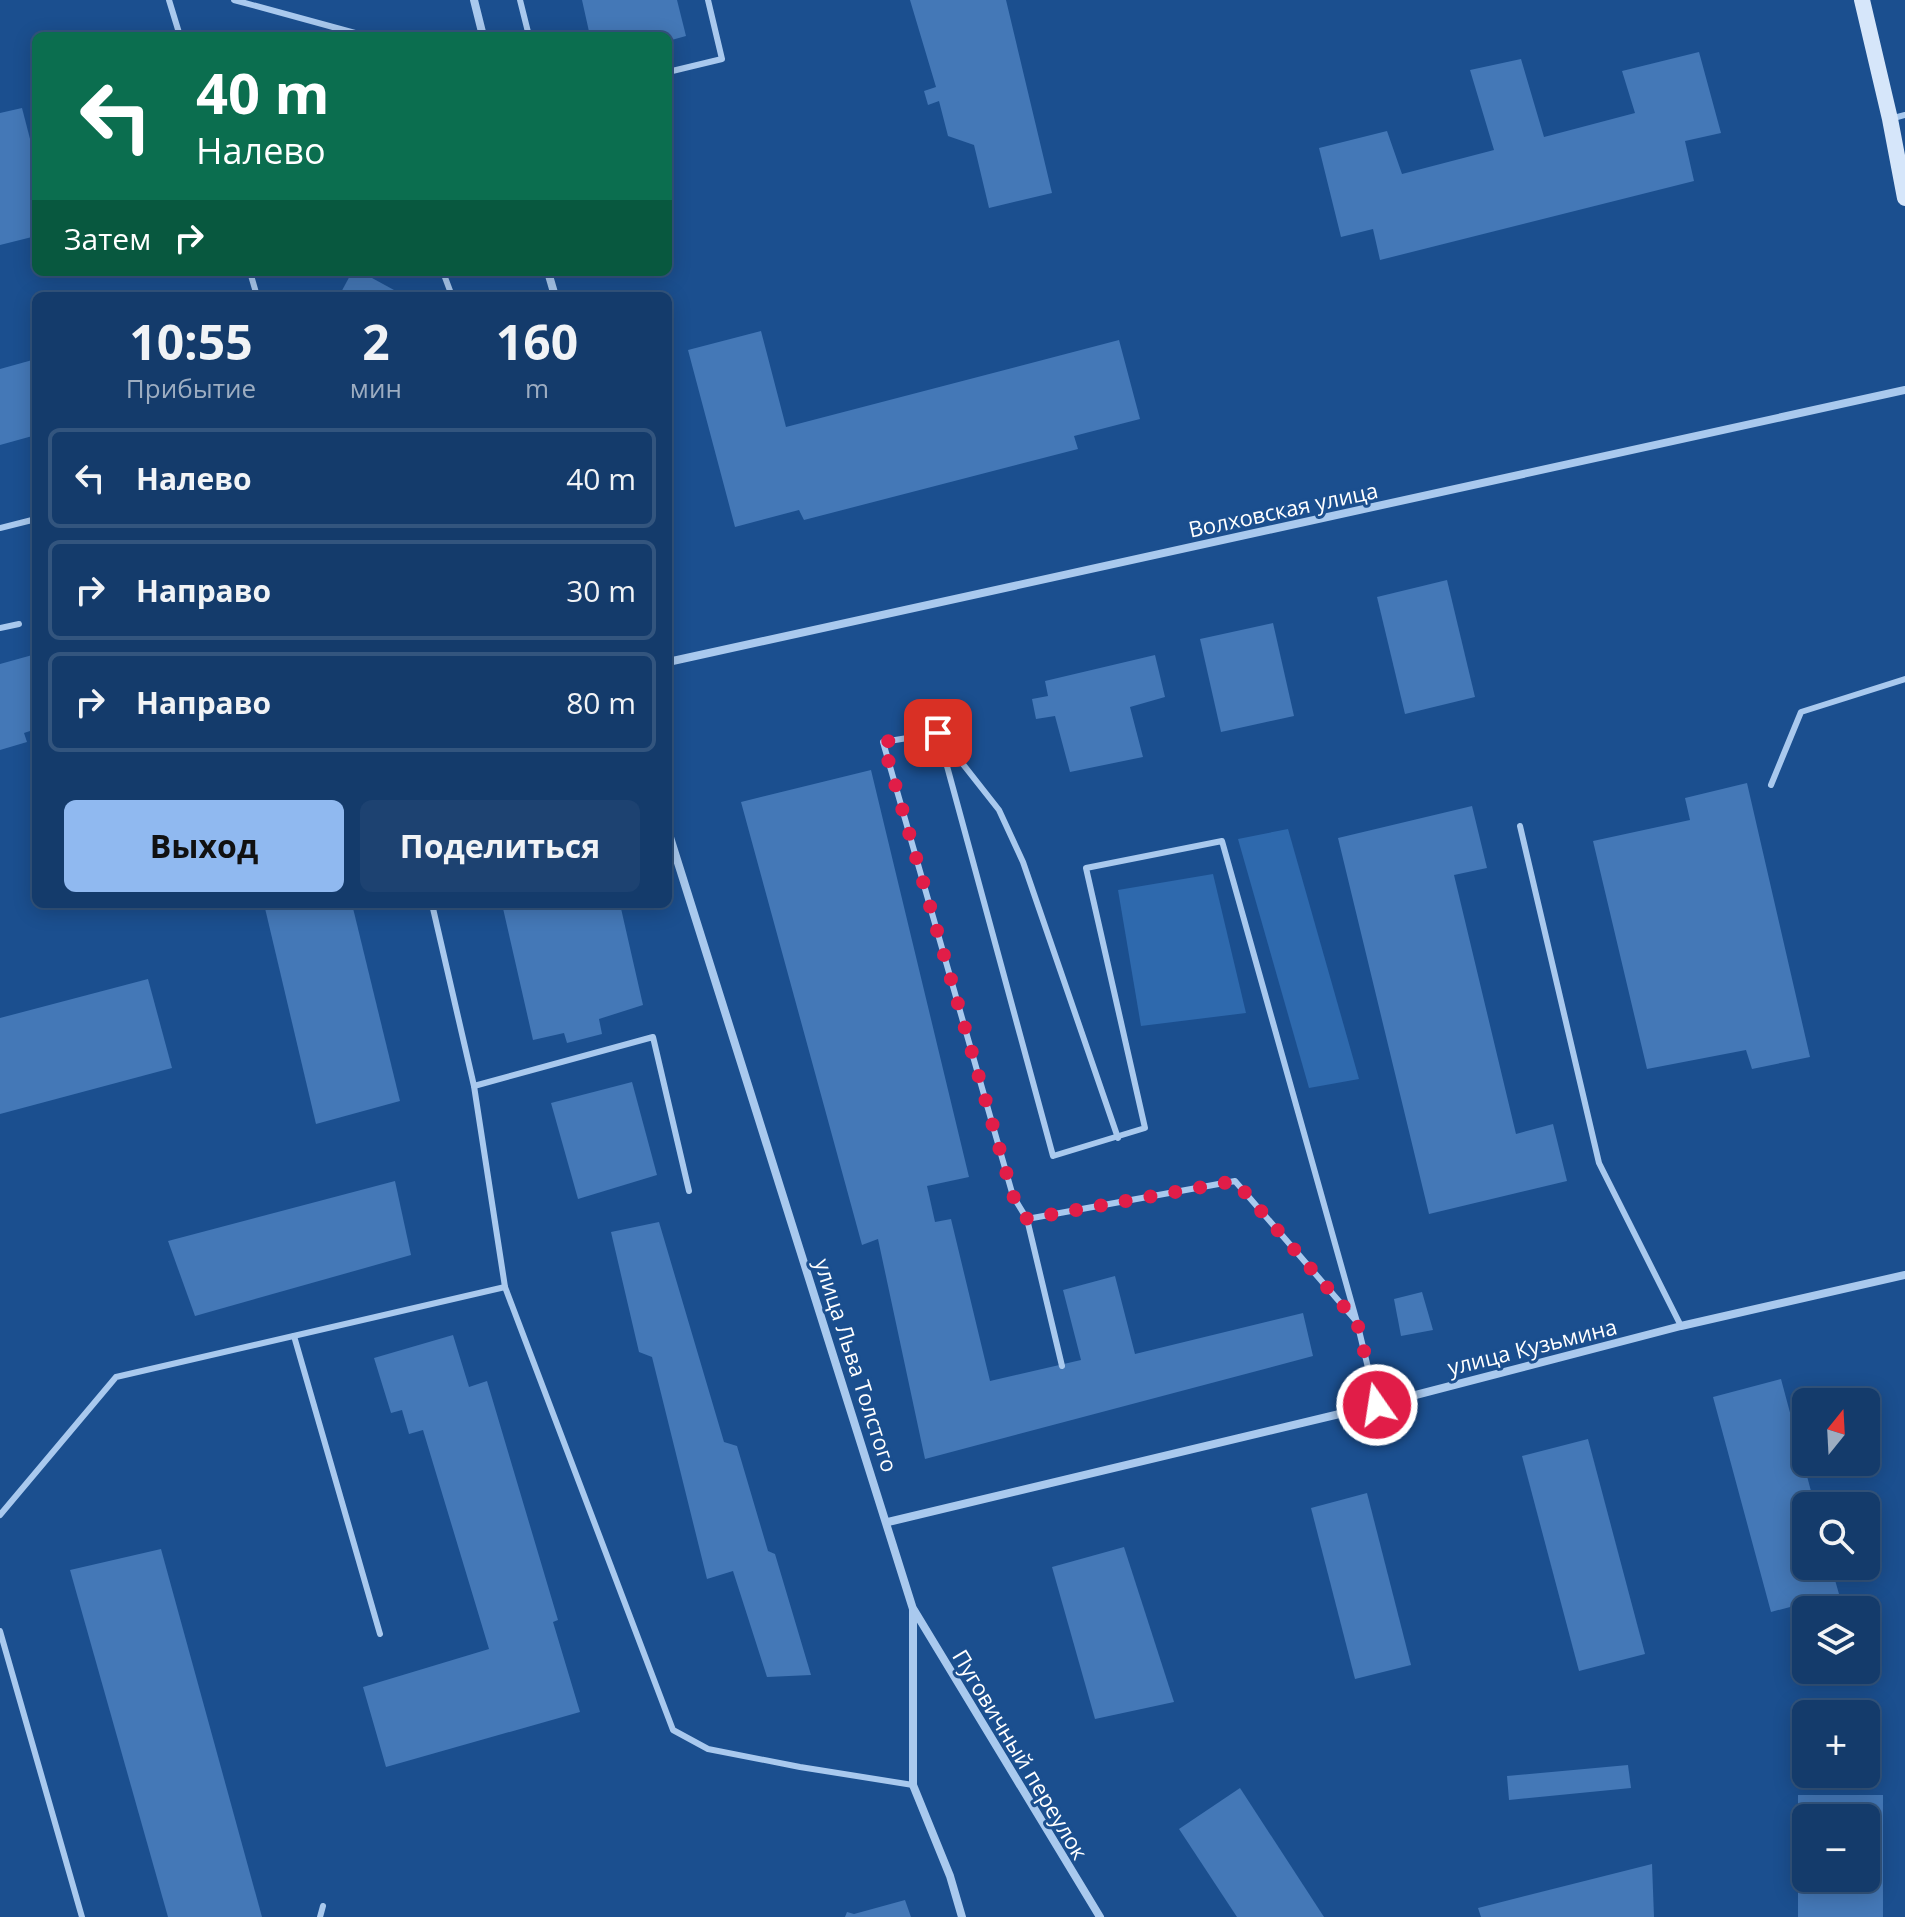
<!DOCTYPE html>
<html lang="ru">
<meta charset="utf-8">
<style>
:root{--surface:#143b6b;--page:#1d4271;--text:#f1f3f6;--muted:#9dadc1;--line:#33557e;--accent:#90b9f0}
body{margin:0;font-family:"Open Sans",sans-serif;background:var(--page);color:var(--text);height:100vh;display:flex;flex-direction:column;font-size:30px;white-space:nowrap}
*{box-sizing:border-box;margin:0}
p{font-size:26px;color:var(--muted)}
.icon{flex:none;width:44px;height:44px;fill:none;stroke:currentColor;stroke-width:2;stroke-linecap:round;stroke-linejoin:round}
.map{position:relative;flex:1;overflow:hidden}
.panel{position:absolute;left:32px;top:292px;width:640px;height:616px;display:flex;flex-direction:column;background:var(--surface);border-radius:12px;box-shadow:0 4px 20px #0003,0 0 0 2px var(--line)}
.panel>*{flex:none}
.top-card{position:absolute;left:32px;top:32px;width:640px;height:244px;border-radius:12px;box-shadow:0 4px 20px #0003,0 0 0 2px var(--line);background:#0b6e4f;color:#fff;overflow:hidden}
.needle{width:52px;rotate:18deg}
.buttons{position:absolute;left:1792px;top:1388px;display:grid;gap:16px}
.buttons a{display:grid;place-items:center;width:88px;height:88px;border-radius:12px;background:var(--surface);box-shadow:0 4px 20px #0003,0 0 0 2px var(--line);font-size:40px}
.pin{position:absolute;display:grid;place-items:center;width:68px;height:68px;color:#fff;margin:-34px;border-radius:16px;box-shadow:0 4px 12px #0006}
.me{position:absolute;width:88px;margin:-44px;rotate:347deg;stroke-linejoin:round;filter:drop-shadow(0 0 6px #0008)}
.turn{display:flex;align-items:center;gap:28px;height:168px;padding:0 32px;font-size:36px}
.turn .icon{width:104px;height:104px;stroke-width:2.5}
.turn b{display:block;font-size:56px;line-height:68px}
.then{display:flex;align-items:center;height:76px;padding:0 32px;background:#0003;gap:16px;font-size:30px}
.eta{display:flex;justify-content:space-evenly;align-items:center;height:136px;text-align:center}
.eta b{font-size:48px;font-weight:700;line-height:56px}
.action{display:flex;gap:16px;margin-top:auto;padding:16px 32px}
.action a{flex:1;height:92px;border-radius:12px;background:var(--accent);color:#111;font-size:32px;font-weight:700;line-height:92px;text-align:center}
.action a+a{background:var(--page);color:var(--text)}
ul{padding:0;list-style:none}
li{display:flex;align-items:center;gap:24px;height:100px;margin:0 16px 12px;padding:0 16px;border:4px solid var(--line);border-radius:12px}
li div{flex:1}
li b{display:block;font-size:30px}
li em{font-style:normal}
.map>svg:first-child{display:block}
.green{fill:#2e69ad}
.building{fill:#4478b7;fill-rule:evenodd}
.lines{fill:none;stroke-linecap:round;stroke-linejoin:round}
.lane{stroke:#a9c9ee;stroke-width:6}
.street{stroke:#a9c9ee;stroke-width:8}
.secondary{stroke:#d6e6fa;stroke-width:16}
.route{stroke:#e11d48;stroke-width:14;stroke-dasharray:0 25.2}
.labels{text-anchor:middle;dominant-baseline:central;stroke-width:6;stroke-linejoin:round;paint-order:stroke}
.street-label{font-size:22px;fill:#fff;stroke:#1b4f8f}
</style>
<div class="map">
<svg width="1905" height="1917" viewBox="0 0 1905 1917">
<rect width="100%" height="100%" fill="#1b4f8f"/>
<g class="green">
<polygon points="1288,829 1359,1079 1309,1088 1238,839"/>
<polygon points="1213,874 1246,1013 1141,1026 1118,890"/>
</g>
<g class="building">
<polygon points="582,0 677,0 686,36 668,41 668,36 590,36"/>
<polygon points="910,0 1006,0 1052,193 989,208 974,145 948,136 939,101 928,105 924,91 936,87"/>
<polygon points="1699,52 1721,133 1685,141 1694,181 1380,260 1373,229 1341,237 1319,148 1387,131 1402,174 1494,150 1470,70 1521,59 1544,137 1635,113 1622,71"/>
<polygon points="22,108 36,162 36,236 0,245 0,113"/>
<polygon points="352,272 361,272 405,296 339,296"/>
<polygon points="761,331 786,427 1119,340 1140,419 1074,436 1078,449 804,520 799,510 735,527 688,350"/>
<polygon points="36,359 36,435 0,445 0,369"/>
<polygon points="1447,580 1475,697 1405,714 1377,597"/>
<polygon points="1273,623 1294,716 1221,732 1200,639"/>
<polygon points="36,654 36,729 24,733 27,742 0,750 0,664"/>
<polygon points="1155,655 1165,697 1130,707 1143,757 1070,772 1055,716 1036,719 1032,699 1048,696 1045,681"/>
<polygon points="871,770 969,1177 927,1186 935,1222 951,1219 990,1381 1081,1360 1063,1290 1115,1276 1135,1354 1303,1313 1313,1356 925,1459 878,1239 862,1245 741,802"/>
<polygon points="1747,783 1810,1057 1752,1069 1746,1050 1647,1069 1593,841 1690,820 1685,798"/>
<polygon points="1472,806 1487,868 1454,875 1516,1134 1553,1124 1567,1181 1429,1214 1338,838"/>
<polygon points="264,904 352,904 400,1101 316,1124"/>
<polygon points="502,904 620,904 643,1005 599,1019 602,1034 567,1043 564,1033 533,1040"/>
<polygon points="148,979 172,1068 0,1114 0,1018"/>
<polygon points="632,1082 657,1175 578,1199 551,1103"/>
<polygon points="395,1181 411,1255 195,1316 168,1241"/>
<polygon points="659,1222 724,1442 737,1446 768,1551 775,1554 811,1675 767,1677 733,1571 707,1579 652,1357 639,1352 611,1232"/>
<polygon points="1422,1292 1433,1330 1401,1336 1394,1299"/>
<polygon points="453,1335 469,1387 487,1381 558,1620 553,1622 580,1712 386,1767 363,1687 489,1649 423,1430 409,1434 402,1410 391,1413 374,1358"/>
<polygon points="1781,1379 1815,1506 1806,1506 1806,1566 1831,1566 1839,1594 1771,1612 1713,1397"/>
<polygon points="1588,1439 1645,1654 1579,1671 1522,1456"/>
<polygon points="1367,1493 1411,1665 1355,1679 1311,1508"/>
<polygon points="1124,1547 1174,1702 1095,1719 1052,1567"/>
<polygon points="161,1549 262,1917 168,1917 70,1570"/>
<polygon points="1628,1765 1631,1788 1509,1800 1507,1776"/>
<polygon points="1240,1788 1324,1917 1237,1917 1179,1829"/>
<path d="M1798,1795H1883V1917H1798ZM1806,1818H1866V1878H1806Z"/>
<polygon points="1652,1864 1654,1917 1481,1917 1478,1908"/>
<polygon points="905,1900 911,1917 845,1917 847,1912 854,1914"/>
</g>
<g class="lines">
<g class="lane">
<polyline points="169,0 180,36"/>
<polyline points="234,0 366,36"/>
<polyline points="520,0 529,36"/>
<polyline points="668,72 722,59 708,0"/>
<polyline points="1890,119 1905,115"/>
<polyline points="250,272 257,296"/>
<polyline points="443,272 452,296"/>
<polyline points="0,528 36,519"/>
<polyline points="0,628 19,624"/>
<polyline points="940,735 999,810 1023,862 1118,1138"/>
<polyline points="1771,785 1801,712 1905,679"/>
<polyline points="1520,826 1599,1163 1681,1326"/>
<polyline points="432,904 474,1086 505,1287 673,1730 708,1749 800,1767 913,1785"/>
<polyline points="474,1086 653,1037 689,1191"/>
<polyline points="1027,1219 1062,1366"/>
<polyline points="1357,1322 1235,1181 1027,1219 1013,1196 883,742 938,733 1053,1156 1145,1128 1086,868 1222,841 1357,1322 1377,1405"/>
<polyline points="294,1336 380,1634"/>
<polyline points="0,1515 116,1377 505,1287"/>
<polyline points="0,1631 82,1917"/>
<polyline points="320,1917 323,1906"/>
</g>
<g class="street">
<polyline points="474,0 483,36"/>
<polyline points="548,272 555,296"/>
<polyline points="668,662 1905,390"/>
<polyline points="668,831 913,1609 913,1785 950,1876 962,1917"/>
<polyline points="888,1522 1377,1405 1681,1326 1905,1275"/>
<polyline points="914,1610 1100,1917"/>
</g>
<polyline class="secondary" points="1862,0 1890,119 1905,198"/>
</g>
<g class="lines">
<polyline class="route" points="938,733 883,742 1013,1196 1027,1219 1235,1181 1357,1322 1377,1405"/>
</g>
<g class="labels">
<g class="street-label">
<text transform="translate(1283 509) rotate(-12)">Волховская улица</text>
<text transform="translate(1532 1346) rotate(-14)">улица Кузьмина</text>
<text transform="translate(857 1365) rotate(72)">улица Льва Толстого</text>
<text transform="translate(1021 1754) rotate(59)">Пуговичный переулок</text>
</g>
</g>
</svg>
<div class="buttons">
<a><svg class="needle" viewBox="-14 -14 28 28"><path d="M0-13l5 13h-10z" fill="#e53935"/><path d="M0 13l5-13h-10z" fill="#9dadc1"/></svg></a>
<a><svg class="icon" aria-label="search" viewBox="0 0 24 24"><circle cx="10" cy="10" r="6"/><path d="M15 15l6 6"/></svg></a>
<a><svg class="icon" aria-label="layers" viewBox="0 0 24 24"><path d="M12 4l9 5-9 5-9-5zM3 14l9 5 9-5"/></svg></a>
<a>+</a>
<a>−</a>
</div>
<div class="pin" style="left:938px;top:733px;background:#d93025"><svg class="icon" aria-label="arrive" viewBox="0 0 24 24"><path d="M6 21V4h12l-3 4 3 4H6"/></svg></div>
<svg class="me" style="left:1377px;top:1405px" viewBox="-20 -20 40 40"><circle r="17" fill="#e11d48" stroke="#fff" stroke-width="3"/><path d="M0-11L8 9 0 5-8 9z" fill="#fff"/></svg>
<div class="top-card">
<div class="turn"><svg class="icon" aria-label="left" viewBox="0 0 24 24"><path d="M17 20v-9H6M10 6l-5 5 5 5"/></svg><div><b>40 m</b>Налево</div></div>
<div class="then">Затем<svg class="icon" aria-label="right" viewBox="0 0 24 24"><path d="M7 20v-9h11M14 6l5 5-5 5"/></svg></div>
</div>
<section class="panel">
<div class="eta">
<div><b>10:55</b><p>Прибытие</p></div>
<div><b>2</b><p>мин</p></div>
<div><b>160</b><p>m</p></div>
</div>
<ul>
<li><svg class="icon" aria-label="left" viewBox="0 0 24 24"><path d="M17 20v-9H6M10 6l-5 5 5 5"/></svg><div><b>Налево</b></div><em>40 m</em></li>
<li><svg class="icon" aria-label="right" viewBox="0 0 24 24"><path d="M7 20v-9h11M14 6l5 5-5 5"/></svg><div><b>Направо</b></div><em>30 m</em></li>
<li><svg class="icon" aria-label="right" viewBox="0 0 24 24"><path d="M7 20v-9h11M14 6l5 5-5 5"/></svg><div><b>Направо</b></div><em>80 m</em></li>
</ul>
<div class="action"><a>Выход</a><a>Поделиться</a></div>
</section>
</div>
